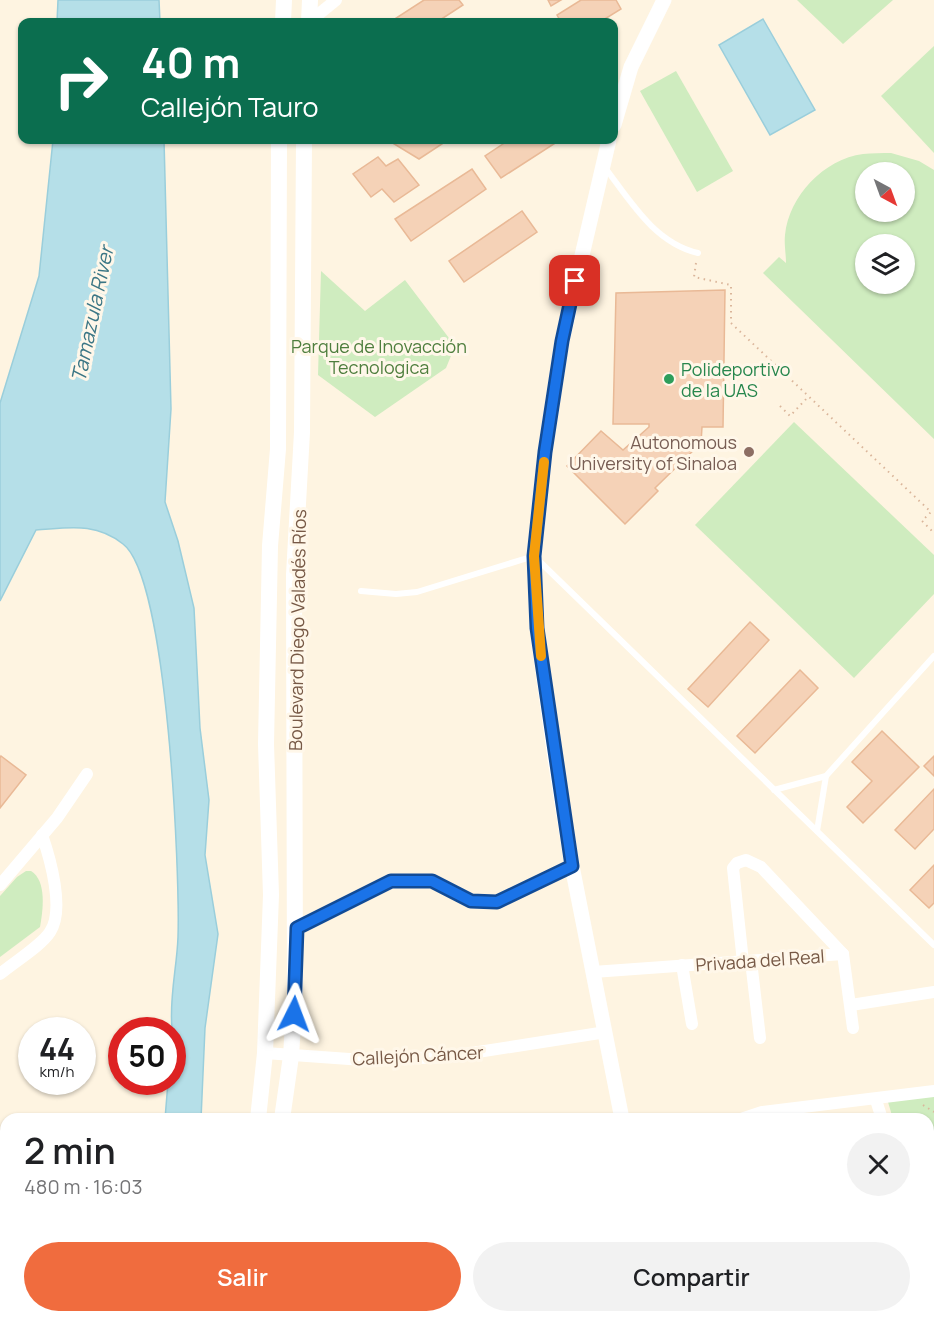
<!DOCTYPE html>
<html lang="es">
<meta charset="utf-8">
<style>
:root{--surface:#fff;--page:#f2f2f2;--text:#202124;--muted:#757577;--accent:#f06c3e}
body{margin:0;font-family:Manrope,sans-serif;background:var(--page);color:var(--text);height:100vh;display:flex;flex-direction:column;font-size:22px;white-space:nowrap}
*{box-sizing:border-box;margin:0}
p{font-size:20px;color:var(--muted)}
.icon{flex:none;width:33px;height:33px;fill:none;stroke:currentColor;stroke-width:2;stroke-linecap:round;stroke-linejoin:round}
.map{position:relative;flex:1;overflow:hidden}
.drawer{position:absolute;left:0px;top:1113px;width:934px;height:210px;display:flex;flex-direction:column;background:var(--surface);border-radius:18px 18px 0 0;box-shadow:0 2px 4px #0004}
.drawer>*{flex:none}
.guide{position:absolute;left:18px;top:18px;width:600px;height:126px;border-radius:12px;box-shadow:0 2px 4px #0004;background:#0b6e4f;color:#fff;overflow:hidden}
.needle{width:39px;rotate:139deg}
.tools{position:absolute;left:855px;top:162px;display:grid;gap:12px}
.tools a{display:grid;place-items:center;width:60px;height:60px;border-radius:50%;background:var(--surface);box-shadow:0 2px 4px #0004;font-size:30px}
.speed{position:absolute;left:18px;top:1017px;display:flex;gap:12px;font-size:30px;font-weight:700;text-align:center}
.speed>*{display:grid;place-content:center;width:78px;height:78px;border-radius:50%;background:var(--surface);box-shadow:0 2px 4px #0004;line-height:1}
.speed small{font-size:15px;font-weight:400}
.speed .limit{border:9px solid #d22;background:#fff;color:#111}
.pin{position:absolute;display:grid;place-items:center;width:51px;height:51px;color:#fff;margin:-26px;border-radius:12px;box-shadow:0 3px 9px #0006}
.me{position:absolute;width:66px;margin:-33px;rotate:3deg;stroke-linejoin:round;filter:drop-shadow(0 0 4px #0008)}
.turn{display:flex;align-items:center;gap:21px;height:126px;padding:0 24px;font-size:27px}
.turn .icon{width:78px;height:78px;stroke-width:2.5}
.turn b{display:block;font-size:42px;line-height:51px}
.round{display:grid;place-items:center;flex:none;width:63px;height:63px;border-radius:32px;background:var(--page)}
.headline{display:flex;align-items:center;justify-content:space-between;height:102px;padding:0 24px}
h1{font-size:36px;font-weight:600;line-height:45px}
.cta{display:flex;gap:12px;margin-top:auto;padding:12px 24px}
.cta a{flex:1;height:69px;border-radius:36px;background:var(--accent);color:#fff;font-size:24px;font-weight:600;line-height:69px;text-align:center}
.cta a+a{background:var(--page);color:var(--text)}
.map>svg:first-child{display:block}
.green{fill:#cfecbf;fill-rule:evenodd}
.water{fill:#b5dfe8;stroke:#9acedb;stroke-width:1.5}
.building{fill:#f5d2b7;stroke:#e9b996;stroke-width:1.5}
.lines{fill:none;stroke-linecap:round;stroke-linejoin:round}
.path{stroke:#dab59a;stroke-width:2;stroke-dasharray:1.5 4.5;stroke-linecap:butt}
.service{stroke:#fff;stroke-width:6}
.minor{stroke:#fff;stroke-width:12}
.tertiary{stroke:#fff;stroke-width:15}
.secondary{stroke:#fff;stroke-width:16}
.primary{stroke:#ffdc97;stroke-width:18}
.route-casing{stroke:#114b97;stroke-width:15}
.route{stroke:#1a73e8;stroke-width:10}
.slow{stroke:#f59e0b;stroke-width:10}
.leisure-dot{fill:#2e9e5b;stroke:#fff7e9;stroke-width:2}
.education-dot{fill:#8d6e63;stroke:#fff7e9;stroke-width:2}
.labels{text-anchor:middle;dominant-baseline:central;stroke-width:6;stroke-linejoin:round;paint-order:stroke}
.park-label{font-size:18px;fill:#4e7e3d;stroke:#fff7e9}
.leisure-label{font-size:18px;fill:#27864d;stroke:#fff7e9;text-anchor:start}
.education-label{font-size:18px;fill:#785e54;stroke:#fff7e9;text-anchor:end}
.street-label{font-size:18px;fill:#775946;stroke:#fff7e9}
.water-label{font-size:20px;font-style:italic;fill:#3b7685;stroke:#fff7e9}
</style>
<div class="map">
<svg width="934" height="1323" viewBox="0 0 934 1323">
<rect width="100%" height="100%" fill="#fef4e1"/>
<g class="green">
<polygon points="797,0 893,0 843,44"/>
<polygon points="934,46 934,153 881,96"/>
<polygon points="676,71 733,171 697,192 640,91"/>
<path d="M891,153L919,161L934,170V439L763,273L779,257L786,263C786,254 784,244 785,235C789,196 824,159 863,154C872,153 882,153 891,153ZM866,172H904V212H866ZM904,244V284H866V244Z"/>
<polygon points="321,271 365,311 405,280 455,346 446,368 375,417 318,375"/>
<polygon points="794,422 934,555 934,594 854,678 695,525"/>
<path d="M26,871H31C47,881 43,910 40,927L0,957V896L17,877Z"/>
<polygon points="934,1096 934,1199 929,1201 928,1119 893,1119 888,1102"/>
</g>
<g class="water">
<polygon points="58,0 159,0 160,22 57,22"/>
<polygon points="763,19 815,110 770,135 719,45"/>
<path d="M53,140H164L171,409L165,502L178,541L194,608L200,728L209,800L205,855L218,934L205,1028L201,1119H165L168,1082H172C172,1064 173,1044 172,1028C169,998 177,967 178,937C180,874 168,578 123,544C95,522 69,528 36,530L0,601V403L39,276Z"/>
<polygon points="125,1317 174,1317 172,1323 124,1323"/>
</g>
<g class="building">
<polygon points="424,0 459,0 463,5 437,22 390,22"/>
<polygon points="548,0 561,0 551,6"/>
<polygon points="581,0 616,0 621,9 600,22 561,22 557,15"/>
<polygon points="395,140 448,140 419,159 391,142"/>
<polygon points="509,140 560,140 501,178 485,156"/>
<polygon points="378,157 386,166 398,159 419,185 394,202 382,189 371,197 353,174"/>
<polygon points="472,169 486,189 411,241 395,219"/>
<polygon points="522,211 537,232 464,282 449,261"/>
<polygon points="725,290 723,427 702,427 701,443 655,488 658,491 625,524 567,466 601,431 623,450 649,427 649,424 613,424 616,293"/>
<polygon points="750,622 769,640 708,707 688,689"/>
<polygon points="800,670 818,688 755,753 737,736"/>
<polygon points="882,731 919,767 863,823 847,807 872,781 852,762"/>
<polygon points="1,756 26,775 0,808 0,758"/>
<polygon points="934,756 934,776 924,766"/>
<polygon points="934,789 934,829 915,849 895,830"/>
<polygon points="934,865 934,903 929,908 910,890"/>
</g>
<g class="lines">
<g class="path">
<polyline points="696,263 694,277 731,285 731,323 931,512 922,521 934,533"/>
<polyline points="780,406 790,416 809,396"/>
<polyline points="923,1105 934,1112"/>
<polyline points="928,1144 934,1142"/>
</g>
<g class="service">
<path d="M606,169C631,202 655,243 698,253"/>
<polyline points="361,591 396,594 417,592 534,556 934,945"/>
<polyline points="774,790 826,776 934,656"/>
<polyline points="817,831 826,776"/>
<polyline points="297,928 391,881 432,881 471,901 497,902 571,866"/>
</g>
<g class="minor">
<polyline points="309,22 336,0"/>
<polyline points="0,885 57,818 87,774"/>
<polyline points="843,954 853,1028"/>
<polyline points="751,961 760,1038"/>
<polyline points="743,962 733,868 737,863 746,860 761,867 843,954"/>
<polyline points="682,965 692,1024"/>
<polyline points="593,972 843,954"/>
<path d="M0,974C14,962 41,946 50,932C65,910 50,858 42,835"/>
<polyline points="851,1005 934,992"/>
<polyline points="265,1053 363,1060 446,1057 606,1032"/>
<polyline points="876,1100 882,1119"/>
<polyline points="741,1119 762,1112 934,1091"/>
<polyline points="928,1223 934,1221"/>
<polyline points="850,1317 852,1323"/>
</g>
<g class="tertiary">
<polyline points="614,125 631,67 664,0"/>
<polyline points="609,140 562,341 545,452 534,556 537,628 555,759 572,866 622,1119"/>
<polyline points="659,1317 661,1323"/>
</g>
<g class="secondary">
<polyline points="283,22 284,0"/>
<polyline points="309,22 310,0"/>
<polyline points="258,1119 265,1053 271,895 266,744 270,546 278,449 279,140"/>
<polyline points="282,1119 291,1056 295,993 294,575 302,432 304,140"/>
<polyline points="220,1323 222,1317"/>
<polyline points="247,1323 249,1317"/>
</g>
<polyline class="primary" points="198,1323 199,1317"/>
</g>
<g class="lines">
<defs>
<polyline id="route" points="294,1014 297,928 391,881 432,881 471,901 497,902 572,866 537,628 534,556 545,452 562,341 575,281"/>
</defs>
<use href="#route" class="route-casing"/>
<use href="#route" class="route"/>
<polyline class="slow" points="541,656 534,556 544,462"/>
</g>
<circle class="leisure-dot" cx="669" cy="379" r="6"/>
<circle class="education-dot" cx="749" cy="452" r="6"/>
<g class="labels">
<g class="park-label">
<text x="379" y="346">Parque de Inovacción<tspan x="379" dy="21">Tecnologica</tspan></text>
</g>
<g class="leisure-label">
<text x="681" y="369">Polideportivo<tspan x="681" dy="21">de la UAS</tspan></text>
</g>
<g class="education-label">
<text x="737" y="442">Autonomous<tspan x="737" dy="21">University of Sinaloa</tspan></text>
</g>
<g class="street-label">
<text transform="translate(297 630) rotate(-89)">Boulevard Diego Valadés Ríos</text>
<text transform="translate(760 960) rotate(-4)">Privada del Real</text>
<text transform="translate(418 1055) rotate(-3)">Callejón Cáncer</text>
</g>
<g class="water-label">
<text transform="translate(92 314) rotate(-78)">Tamazula River</text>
</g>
</g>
</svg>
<div class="tools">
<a><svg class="needle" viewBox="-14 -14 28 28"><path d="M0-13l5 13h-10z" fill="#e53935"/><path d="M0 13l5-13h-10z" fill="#757577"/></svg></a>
<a><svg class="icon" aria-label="layers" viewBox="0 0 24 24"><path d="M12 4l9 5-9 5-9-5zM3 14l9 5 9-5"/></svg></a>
</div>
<div class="speed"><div>44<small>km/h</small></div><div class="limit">50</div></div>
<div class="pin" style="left:575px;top:281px;background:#d93025"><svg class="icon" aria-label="arrive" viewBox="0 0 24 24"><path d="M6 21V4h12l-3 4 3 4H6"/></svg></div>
<svg class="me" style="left:294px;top:1014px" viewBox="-20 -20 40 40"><path d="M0-17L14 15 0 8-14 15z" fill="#1a73e8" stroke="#fff" stroke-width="4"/></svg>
<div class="guide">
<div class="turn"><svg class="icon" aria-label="right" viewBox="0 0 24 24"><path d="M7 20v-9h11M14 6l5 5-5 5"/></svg><div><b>40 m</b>Callejón Tauro</div></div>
</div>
<section class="drawer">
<div class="headline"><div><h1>2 min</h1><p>480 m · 16:03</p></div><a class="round"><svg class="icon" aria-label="close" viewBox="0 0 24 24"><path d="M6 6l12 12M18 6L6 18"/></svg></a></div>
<div class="cta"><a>Salir</a><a>Compartir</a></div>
</section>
</div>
